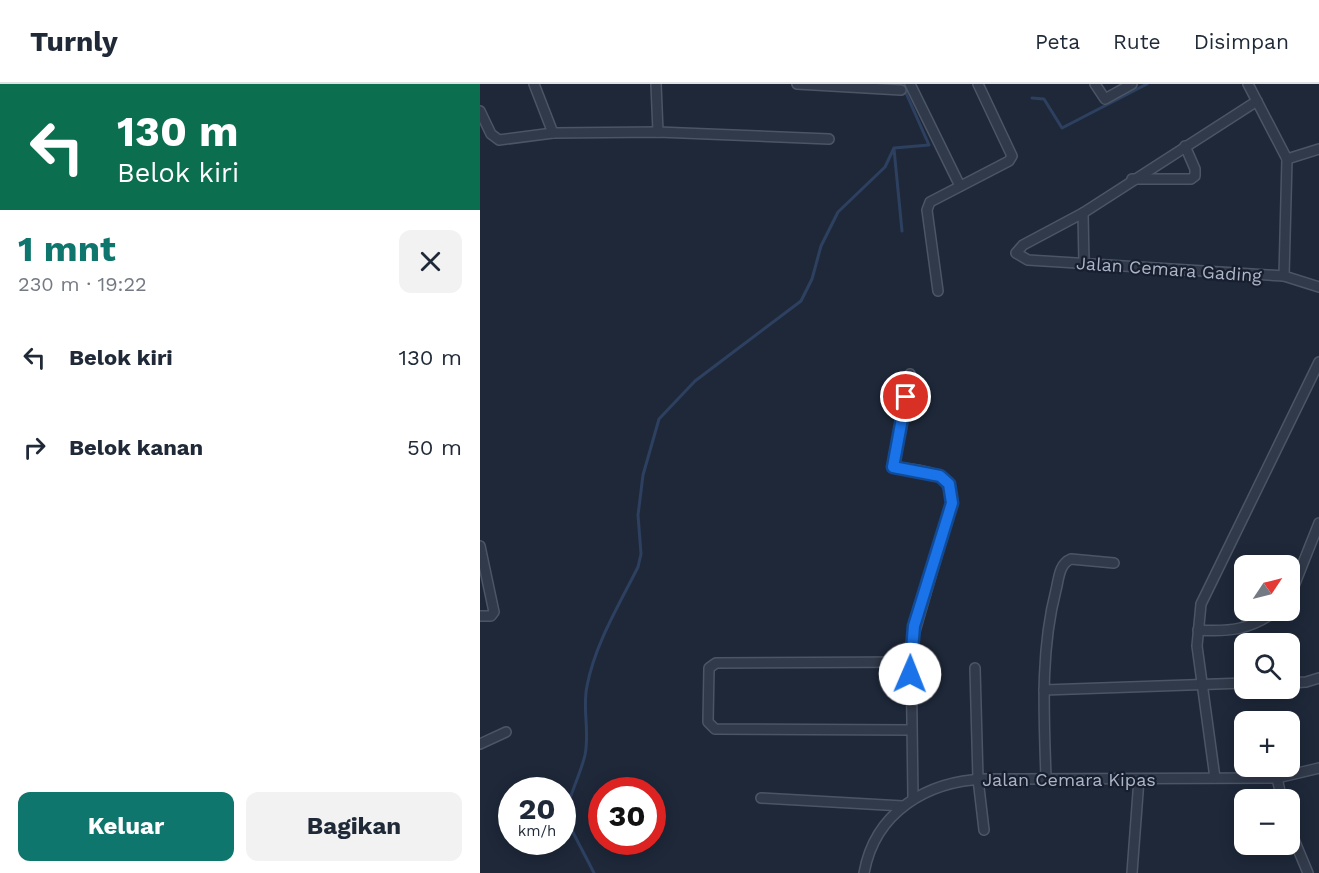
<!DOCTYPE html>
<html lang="id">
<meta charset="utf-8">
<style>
:root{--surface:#fff;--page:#f2f2f3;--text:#1f2937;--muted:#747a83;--line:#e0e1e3;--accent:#0f766e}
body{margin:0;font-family:"Work Sans",sans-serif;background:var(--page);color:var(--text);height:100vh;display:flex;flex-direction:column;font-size:22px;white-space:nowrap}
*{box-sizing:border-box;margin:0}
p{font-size:20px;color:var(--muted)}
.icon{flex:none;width:33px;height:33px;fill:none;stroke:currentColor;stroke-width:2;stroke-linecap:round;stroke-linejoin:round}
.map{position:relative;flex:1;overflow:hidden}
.sheet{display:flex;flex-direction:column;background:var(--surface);width:480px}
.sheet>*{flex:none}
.top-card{background:#0b6e4f;color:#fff;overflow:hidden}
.needle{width:39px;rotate:55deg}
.fabs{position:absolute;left:754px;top:471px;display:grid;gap:12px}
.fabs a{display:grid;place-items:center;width:66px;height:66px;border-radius:12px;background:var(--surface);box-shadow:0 3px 15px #0003;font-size:30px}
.speed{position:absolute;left:18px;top:693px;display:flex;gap:12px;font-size:30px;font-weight:700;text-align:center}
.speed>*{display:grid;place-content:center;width:78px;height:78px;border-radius:50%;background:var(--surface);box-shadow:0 3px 15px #0003;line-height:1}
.speed small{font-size:15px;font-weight:400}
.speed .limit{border:9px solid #d22;background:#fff;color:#111}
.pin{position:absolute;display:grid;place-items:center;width:51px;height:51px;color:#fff;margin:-26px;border:3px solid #fff;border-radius:50%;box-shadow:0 2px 6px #0007}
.me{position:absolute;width:66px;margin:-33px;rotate:1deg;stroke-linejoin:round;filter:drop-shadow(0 0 4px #0008)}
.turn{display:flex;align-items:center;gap:21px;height:126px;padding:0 18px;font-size:27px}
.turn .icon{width:78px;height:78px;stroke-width:2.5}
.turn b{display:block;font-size:42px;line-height:51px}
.round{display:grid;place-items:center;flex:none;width:63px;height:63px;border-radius:12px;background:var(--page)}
.overview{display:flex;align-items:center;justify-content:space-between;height:102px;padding:0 18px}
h1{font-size:36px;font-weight:700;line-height:45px;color:var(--accent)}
.primary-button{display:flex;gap:12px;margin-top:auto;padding:12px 18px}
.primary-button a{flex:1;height:69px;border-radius:12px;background:var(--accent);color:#fff;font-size:24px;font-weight:700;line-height:69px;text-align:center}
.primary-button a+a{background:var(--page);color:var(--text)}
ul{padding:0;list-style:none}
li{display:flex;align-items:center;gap:18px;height:90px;padding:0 18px}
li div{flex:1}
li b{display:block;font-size:22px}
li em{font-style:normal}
header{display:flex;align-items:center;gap:36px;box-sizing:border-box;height:84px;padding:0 30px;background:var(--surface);border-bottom:2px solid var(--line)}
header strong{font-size:28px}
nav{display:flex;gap:33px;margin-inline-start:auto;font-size:21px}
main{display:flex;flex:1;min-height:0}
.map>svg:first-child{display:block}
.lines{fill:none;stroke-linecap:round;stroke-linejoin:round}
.stream{stroke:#2d4060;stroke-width:3}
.street-casing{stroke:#4c5565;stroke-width:12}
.street{stroke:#313a4a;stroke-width:9}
.route-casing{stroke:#114b97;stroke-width:15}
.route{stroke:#1a73e8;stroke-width:10}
.labels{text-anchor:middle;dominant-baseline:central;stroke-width:4.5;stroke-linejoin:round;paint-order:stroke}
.street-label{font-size:18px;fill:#abb5c7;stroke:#171f2e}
</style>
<header>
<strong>Turnly</strong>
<nav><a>Peta</a><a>Rute</a><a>Disimpan</a></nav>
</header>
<main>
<section class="sheet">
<div class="top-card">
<div class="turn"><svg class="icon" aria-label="left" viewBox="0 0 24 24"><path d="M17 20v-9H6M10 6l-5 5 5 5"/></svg><div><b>130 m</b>Belok kiri</div></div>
</div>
<div class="overview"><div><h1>1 mnt</h1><p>230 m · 19:22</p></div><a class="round"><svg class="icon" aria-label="close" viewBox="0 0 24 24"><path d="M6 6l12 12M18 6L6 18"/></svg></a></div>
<ul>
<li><svg class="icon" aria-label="left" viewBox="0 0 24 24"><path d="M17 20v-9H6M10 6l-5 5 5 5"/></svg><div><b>Belok kiri</b></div><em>130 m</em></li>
<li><svg class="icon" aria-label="right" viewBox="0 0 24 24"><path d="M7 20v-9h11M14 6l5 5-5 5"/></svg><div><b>Belok kanan</b></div><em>50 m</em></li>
</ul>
<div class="primary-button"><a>Keluar</a><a>Bagikan</a></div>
</section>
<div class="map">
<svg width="839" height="789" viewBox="0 0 839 789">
<rect width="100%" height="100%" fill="#1e2839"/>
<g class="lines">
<g class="stream">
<polyline points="552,14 564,15 582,44 667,0"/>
<polyline points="414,65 422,147"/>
<path d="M114,789L85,733C89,711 100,692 105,671C110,647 102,625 107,602C115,560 139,521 158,483L161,470L158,431L163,391L179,335L215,297L321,217L332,195L341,162L358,128L405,83L414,64L449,61L422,0"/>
</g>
<defs>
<g id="street">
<polyline points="54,0 73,49"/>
<polyline points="176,0 178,48"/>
<polyline points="317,0 421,6"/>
<polyline points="430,0 480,102"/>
<polyline points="615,0 625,15 652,0"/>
<polyline points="768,0 807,75 804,192"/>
<polyline points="777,17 603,129 543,161 536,169 548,176 804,192 839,203"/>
<polyline points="0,27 11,50 19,56 73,49 178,48 349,55"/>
<polyline points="807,75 839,65"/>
<polyline points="652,95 711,95 715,92 715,85 705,62"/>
<polyline points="603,129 604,179"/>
<polyline points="458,207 447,126 450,118 529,77 532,72 498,0"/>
<path d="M430,290L413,383C439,386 472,385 472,419L431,561L433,714"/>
<polyline points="0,462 14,528 11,532 0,532"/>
<polyline points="810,512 839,439"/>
<path d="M718,546C749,548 771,546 797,526"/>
<polyline points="430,578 236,579 229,584 228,638 235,645 431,646"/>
<polyline points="495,584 498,695 504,746"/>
<polyline points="810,599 826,598 839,594"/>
<polyline points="564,606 765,599"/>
<polyline points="0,660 26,648"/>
<path d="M566,694C564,631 560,568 576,506C579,494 579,480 591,475L634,479"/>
<polyline points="735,694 717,562 721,520 839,278"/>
<polyline points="797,694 802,716"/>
<polyline points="281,714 423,722"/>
<polyline points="810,746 828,789"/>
<path d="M384,789C395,728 447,697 505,695L797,694L839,684"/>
<polyline points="652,789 659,695"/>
</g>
</defs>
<use href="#street" class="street-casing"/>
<use href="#street" class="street"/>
</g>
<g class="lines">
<defs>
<polyline id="route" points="426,313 413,383 460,392 469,400 472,419 434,542 430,590"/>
</defs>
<use href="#route" class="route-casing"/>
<use href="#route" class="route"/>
</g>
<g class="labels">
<g class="street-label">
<text transform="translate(689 185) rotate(4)">Jalan Cemara Gading</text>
<text x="589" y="695">Jalan Cemara Kipas</text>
</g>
</g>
</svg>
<div class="fabs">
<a><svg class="needle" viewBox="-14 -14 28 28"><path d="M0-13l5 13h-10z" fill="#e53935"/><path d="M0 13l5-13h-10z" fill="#747a83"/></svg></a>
<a><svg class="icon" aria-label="search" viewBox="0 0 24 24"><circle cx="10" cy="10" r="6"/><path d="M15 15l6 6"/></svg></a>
<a>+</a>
<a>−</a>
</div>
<div class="speed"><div>20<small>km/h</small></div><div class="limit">30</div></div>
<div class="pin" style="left:426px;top:313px;background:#d93025"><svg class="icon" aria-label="arrive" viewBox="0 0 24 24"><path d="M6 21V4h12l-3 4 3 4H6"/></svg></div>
<svg class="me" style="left:430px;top:590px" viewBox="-20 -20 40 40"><circle r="19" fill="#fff"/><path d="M0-13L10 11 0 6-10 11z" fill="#1a73e8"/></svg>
</div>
</main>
